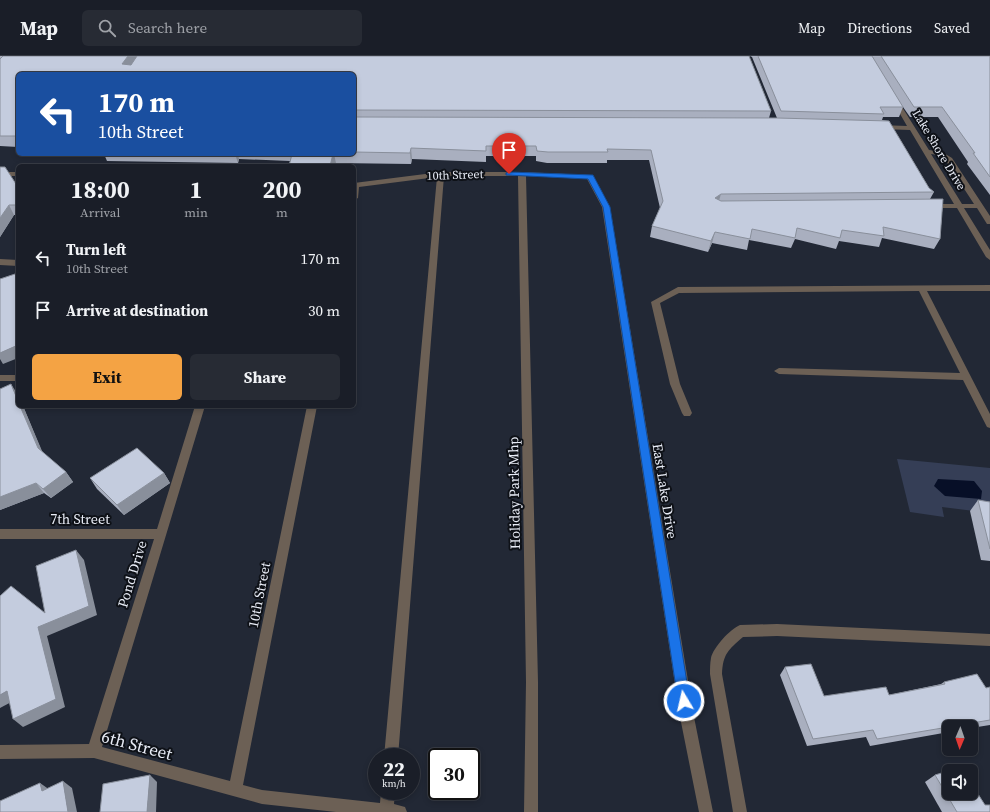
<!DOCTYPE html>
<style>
:root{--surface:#1a1e28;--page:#272b34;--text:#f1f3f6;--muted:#9fa2a8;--line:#383c45;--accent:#f4a344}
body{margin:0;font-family:"Source Serif 4",serif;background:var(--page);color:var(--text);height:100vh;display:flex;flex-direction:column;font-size:15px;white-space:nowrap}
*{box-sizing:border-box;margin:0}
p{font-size:13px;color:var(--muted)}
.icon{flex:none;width:22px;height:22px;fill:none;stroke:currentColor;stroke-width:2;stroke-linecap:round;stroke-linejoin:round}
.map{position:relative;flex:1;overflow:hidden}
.sheet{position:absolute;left:16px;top:108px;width:340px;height:244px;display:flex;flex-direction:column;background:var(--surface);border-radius:6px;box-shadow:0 2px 6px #0003,0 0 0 1px var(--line)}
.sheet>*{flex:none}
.hud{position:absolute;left:16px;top:16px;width:340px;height:84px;border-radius:6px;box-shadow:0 2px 6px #0003,0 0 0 1px var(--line);background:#1a4fa0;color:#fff;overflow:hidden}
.needle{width:26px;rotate:182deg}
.buttons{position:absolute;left:942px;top:664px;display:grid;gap:8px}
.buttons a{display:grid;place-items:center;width:36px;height:36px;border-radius:6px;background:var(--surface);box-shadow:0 2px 6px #0003,0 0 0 1px var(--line);font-size:20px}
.speed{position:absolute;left:368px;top:692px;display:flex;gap:8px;font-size:20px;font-weight:700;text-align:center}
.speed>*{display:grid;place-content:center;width:52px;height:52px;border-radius:50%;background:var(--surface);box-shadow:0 2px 6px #0003,0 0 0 1px var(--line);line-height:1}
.speed small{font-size:10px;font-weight:400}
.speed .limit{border:2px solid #111;border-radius:6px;background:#fff;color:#111}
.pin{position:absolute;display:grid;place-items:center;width:34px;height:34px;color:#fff;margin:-41px -17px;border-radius:50% 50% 50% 0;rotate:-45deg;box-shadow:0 0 4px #0007}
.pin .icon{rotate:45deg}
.me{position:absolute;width:44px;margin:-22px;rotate:351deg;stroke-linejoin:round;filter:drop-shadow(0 0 3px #0008)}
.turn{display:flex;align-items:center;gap:14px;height:84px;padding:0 16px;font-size:18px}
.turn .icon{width:52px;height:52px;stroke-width:2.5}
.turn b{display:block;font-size:28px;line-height:34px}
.eta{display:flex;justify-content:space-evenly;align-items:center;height:68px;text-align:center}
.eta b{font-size:24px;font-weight:700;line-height:28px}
.button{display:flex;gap:8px;margin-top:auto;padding:8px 16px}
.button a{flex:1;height:46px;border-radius:6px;background:var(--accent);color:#111;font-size:16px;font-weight:700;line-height:46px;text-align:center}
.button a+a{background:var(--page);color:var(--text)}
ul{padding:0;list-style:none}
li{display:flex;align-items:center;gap:12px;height:52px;padding:0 16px}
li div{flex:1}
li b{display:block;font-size:15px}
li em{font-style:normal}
header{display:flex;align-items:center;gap:24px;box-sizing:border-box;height:56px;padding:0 20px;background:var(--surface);border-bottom:1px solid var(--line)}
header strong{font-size:19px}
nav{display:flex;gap:22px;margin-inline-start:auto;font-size:14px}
.search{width:280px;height:36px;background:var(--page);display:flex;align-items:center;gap:10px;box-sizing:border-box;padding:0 14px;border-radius:6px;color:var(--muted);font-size:15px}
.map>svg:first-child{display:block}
.green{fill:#353e56}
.water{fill:#070f27}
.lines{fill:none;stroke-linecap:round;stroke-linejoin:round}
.lane{fill:#6c6055;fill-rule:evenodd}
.street{fill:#6c6055;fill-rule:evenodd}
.wall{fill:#a9afbf}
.shaded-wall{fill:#898f9b}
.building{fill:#c4ccde;stroke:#898f9b}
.route{fill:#1a73e8;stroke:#114b97}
.labels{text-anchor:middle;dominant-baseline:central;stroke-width:4;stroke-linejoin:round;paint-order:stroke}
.far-street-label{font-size:12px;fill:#e8ecf6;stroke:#0e1117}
.street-label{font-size:14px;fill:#e8ecf6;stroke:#0e1117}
.near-street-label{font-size:17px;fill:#e8ecf6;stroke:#0e1117}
</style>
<header>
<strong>Map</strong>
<div class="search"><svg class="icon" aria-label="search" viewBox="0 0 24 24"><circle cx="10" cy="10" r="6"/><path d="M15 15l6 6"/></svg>Search here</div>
<nav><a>Map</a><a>Directions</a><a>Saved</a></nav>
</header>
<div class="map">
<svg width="990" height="756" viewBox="0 0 990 756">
<rect width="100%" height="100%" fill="#222835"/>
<polygon class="green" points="897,403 990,412 990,457 942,451 944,461 910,456"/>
<polygon class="water" points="938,423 974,425 982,435 981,443 945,440 934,430"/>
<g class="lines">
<path class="lane" d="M777,568L781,570L783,574L781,578L777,580L743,581C728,594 723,598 722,618L747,756H733L710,618C710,613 710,607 711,602C713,592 730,573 740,569Z"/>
<g class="street">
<path d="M893,43H897L929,94L942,96L952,102L990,160V168H987L977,152H964L990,194V204L986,201L957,152H930L926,150L930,148H954L910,74L880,73L877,71L880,69L907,70L892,44ZM931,98L938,99L946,105L974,148H962Z"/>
<rect x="0" y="116" width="18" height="4"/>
<polygon points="441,116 522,116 590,119 594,121 610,151 694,661 713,756 699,756 680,661 602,151 587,123 526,120 538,626 538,756 524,756 526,626 518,120 444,120 398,701 384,701 437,121 359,131 358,142 354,144 354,127"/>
<polygon points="0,203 18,204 18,210 0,209"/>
<polygon points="990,229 990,235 927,235 990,358 990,372 987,371 963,324 779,318 774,315 779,312 960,317 919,235 679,237 660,247 680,328 692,357 690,360 684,360 682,357 670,328 651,246 678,231"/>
<rect x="0" y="319" width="18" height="6"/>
<polygon points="195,350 205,350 102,691 230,725 307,350 317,350 243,729 262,734 380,747 381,735 395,735 394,748 405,751 407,756 336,756 262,748 94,702 0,703 0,689 89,688 154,483 0,483 0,473 157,473"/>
<polygon points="777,568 990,578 990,590 777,580 773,578 771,574 773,570"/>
</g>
</g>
<g class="wall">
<polygon points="0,0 749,0 771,55 769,62 777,62 752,1 750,0 990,0 990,139 967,108 968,106 938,61 910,61 903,51 899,61 883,61 882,64 889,65 929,132 934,136 930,143 943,143 940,183 934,193 882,182 879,191 839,185 836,193 795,183 791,192 749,184 747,194 712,187 708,196 650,181 652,170 660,152 649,104 607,104 607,107 547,107 536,105 536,100 486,100 486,106 412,103 411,108 336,107 335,110 289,110 290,105 239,103 238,107 107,105 104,98 354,98 354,18 18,18 18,91 0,90"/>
<polygon points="0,111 18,131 18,159 14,159 0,181"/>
<polygon points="0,333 18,350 23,350 42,396 66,416 73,426 51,442 44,437 0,454"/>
<polygon points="164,417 170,427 124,459 97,433 90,422"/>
<polygon points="978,444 990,446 990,505 981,504 970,455"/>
<polygon points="785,611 824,640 889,639 941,628 944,626 986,632 990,631 990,669 971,672 971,671 949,671 949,676 870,690 866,681 807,690 780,619"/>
<polygon points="935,719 985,749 990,756 942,756 925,726"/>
</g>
<g class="shaded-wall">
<polygon points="128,0 138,0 126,18 122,8"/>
<polygon points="411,92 412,103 411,108 410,97"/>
<polygon points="235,98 238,98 239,103 238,107"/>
<polygon points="333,98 334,98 336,107 335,110 330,110"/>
<polygon points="721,138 718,148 715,142"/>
<polygon points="9,149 14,159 0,181 0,162"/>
<polygon points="715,176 712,187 708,196 711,185"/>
<polygon points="18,289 18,302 3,308 0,303 0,297"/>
<polygon points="11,328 18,339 18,345"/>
<polygon points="20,350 23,350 45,402 38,392"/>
<polygon points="66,416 73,426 51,442 43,433"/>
<polygon points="164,417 170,427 124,459 117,449"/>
<polygon points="36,427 44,437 0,454 0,441"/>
<polygon points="76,494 84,504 97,559 47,580 65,651 23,671 13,663 38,571"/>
<polygon points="7,635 17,643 0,652 0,639"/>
<polygon points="150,719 157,726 156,756 147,756"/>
<polygon points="63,725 72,732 77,756 68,756"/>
<polygon points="40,727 50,734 42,735"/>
</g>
<g class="building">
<polygon points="3,0 128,0 122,8 131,9 137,0 749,0 771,55 354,54 354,18 18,18 18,80 0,80 0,3"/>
<polygon points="758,0 872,0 903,51 880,51 884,58 781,55"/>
<polygon points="881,0 990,0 990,121 973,97 975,97 942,51 914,51"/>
<polygon points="354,61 777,62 889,65 929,132 934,136 721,138 715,142 721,145 943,143 940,183 883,171 884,180 842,174 840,182 797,172 795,182 752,173 750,183 715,176 711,185 652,170 663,145 651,94 607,93 608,96 548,96 537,95 536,90 486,90 486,95 411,92 410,97 354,96"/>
<polygon points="292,98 333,98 330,110 289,110"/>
<polygon points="0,111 5,111 18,131 18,149 9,149 0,162"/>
<polygon points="18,217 18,289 0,297 0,223"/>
<polygon points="11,328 18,345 18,350 20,350 38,392 66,416 43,433 36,427 0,441 0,333"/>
<polygon points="137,392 164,417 117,449 90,422"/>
<polygon points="978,444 990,446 990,493"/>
<polygon points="76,494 89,550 38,571 56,643 13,663 7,635 0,639 0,540 11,530 45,557 36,510"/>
<polygon points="811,608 824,640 886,631 889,639 945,628 944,626 977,618 986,632 990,631 990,664 877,683 873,674 813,683 785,611"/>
<polygon points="961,711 964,715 949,715 949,737 971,737 971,727 985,749 990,749 990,756 957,756 935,719"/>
<polygon points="150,719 147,756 100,756 103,728"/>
<polygon points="63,725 68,756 0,756 0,745 40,727 42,735"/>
</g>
<polygon class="route" points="509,116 593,119 610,151 690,645 688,649 684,651 680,649 678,645 603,151 588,123 506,119 506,117"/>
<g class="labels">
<g class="far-street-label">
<text transform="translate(939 94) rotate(59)">Lake Shore Drive</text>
<text transform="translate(455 119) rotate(-2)">10th Street</text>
</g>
<g class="street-label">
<text transform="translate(665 435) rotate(81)">East Lake Drive</text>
<text transform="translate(514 437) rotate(-91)">Holiday Park Mhp</text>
<text x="80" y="463">7th Street</text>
<text transform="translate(132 518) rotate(-73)">Pond Drive</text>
<text transform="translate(259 539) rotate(-79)">10th Street</text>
</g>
<g class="near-street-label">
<text transform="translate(137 689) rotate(15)">6th Street</text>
</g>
</g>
</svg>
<div class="buttons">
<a><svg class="needle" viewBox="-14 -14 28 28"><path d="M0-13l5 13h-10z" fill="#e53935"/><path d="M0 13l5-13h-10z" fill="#9fa2a8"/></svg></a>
<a><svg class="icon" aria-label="sound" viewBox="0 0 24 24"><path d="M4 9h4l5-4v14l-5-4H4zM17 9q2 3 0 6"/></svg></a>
</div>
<div class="speed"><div>22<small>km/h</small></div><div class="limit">30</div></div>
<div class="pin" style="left:509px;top:118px;background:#d93025"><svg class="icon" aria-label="arrive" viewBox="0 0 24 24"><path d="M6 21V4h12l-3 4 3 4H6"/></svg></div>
<svg class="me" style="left:684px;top:645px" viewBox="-20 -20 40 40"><circle r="17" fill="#1a73e8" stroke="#fff" stroke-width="3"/><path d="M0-11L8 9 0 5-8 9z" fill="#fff"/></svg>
<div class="hud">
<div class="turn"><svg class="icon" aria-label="left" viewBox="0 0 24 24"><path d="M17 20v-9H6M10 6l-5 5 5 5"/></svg><div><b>170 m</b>10th Street</div></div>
</div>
<section class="sheet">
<div class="eta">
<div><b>18:00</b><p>Arrival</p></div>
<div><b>1</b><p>min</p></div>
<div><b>200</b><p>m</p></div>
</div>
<ul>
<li><svg class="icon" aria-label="left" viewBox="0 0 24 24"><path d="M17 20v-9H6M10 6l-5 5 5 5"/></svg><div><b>Turn left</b><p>10th Street</p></div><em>170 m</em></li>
<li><svg class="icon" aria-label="arrive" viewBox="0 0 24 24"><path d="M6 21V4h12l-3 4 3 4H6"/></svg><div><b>Arrive at destination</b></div><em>30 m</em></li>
</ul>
<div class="button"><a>Exit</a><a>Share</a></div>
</section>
</div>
